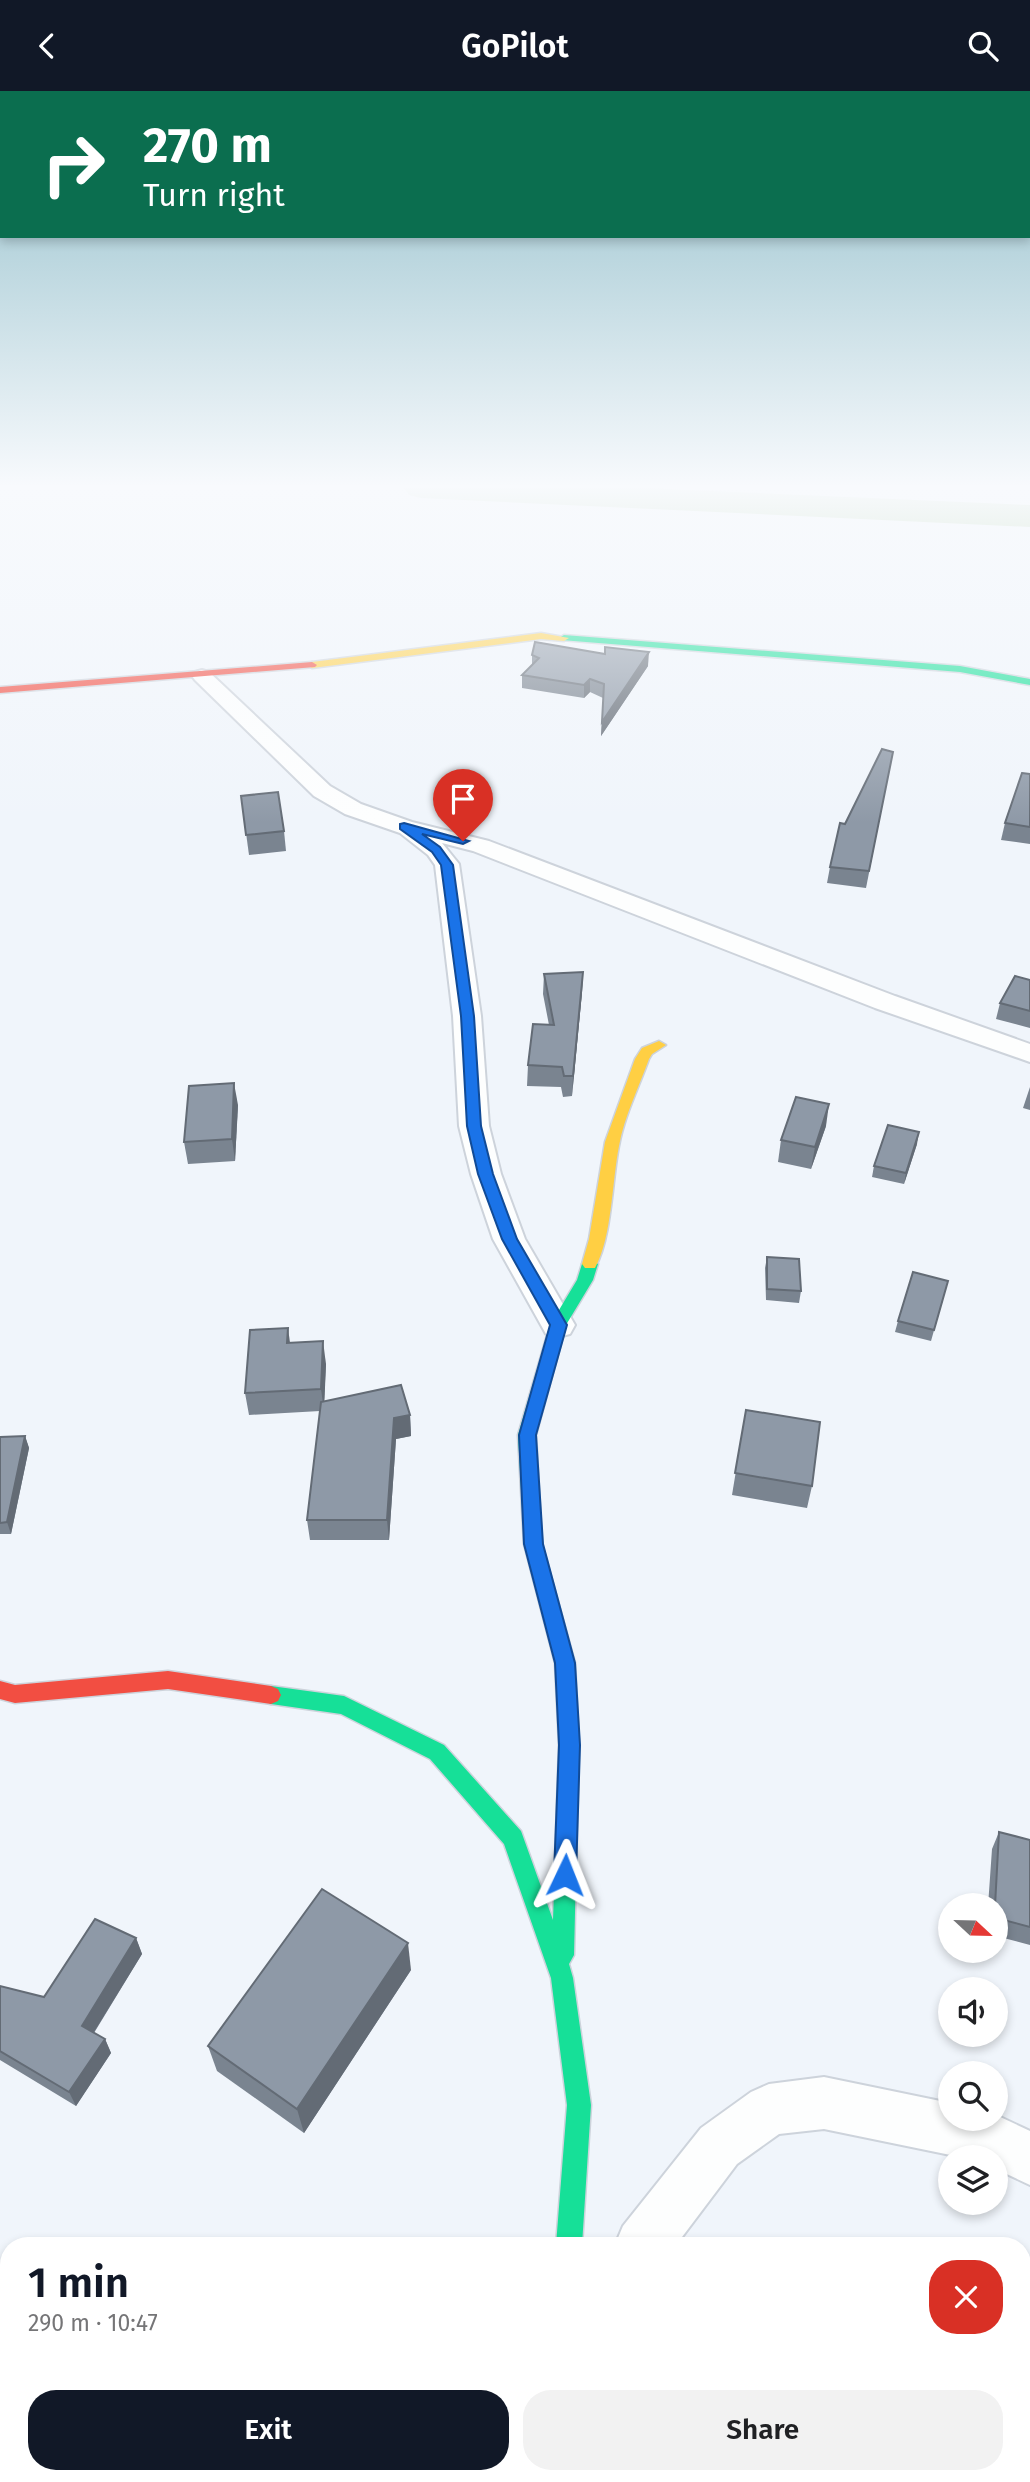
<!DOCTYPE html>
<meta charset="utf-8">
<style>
:root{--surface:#fff;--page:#f2f2f2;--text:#202124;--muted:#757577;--accent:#111827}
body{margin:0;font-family:"Fira Sans",sans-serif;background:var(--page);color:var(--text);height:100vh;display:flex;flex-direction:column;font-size:26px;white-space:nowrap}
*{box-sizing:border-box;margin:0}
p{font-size:23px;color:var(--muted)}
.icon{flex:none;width:38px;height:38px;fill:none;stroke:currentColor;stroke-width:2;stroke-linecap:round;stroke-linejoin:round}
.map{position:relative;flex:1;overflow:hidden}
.details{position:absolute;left:0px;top:2146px;width:1031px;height:247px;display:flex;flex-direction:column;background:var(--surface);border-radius:28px 28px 0 0;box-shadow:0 4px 10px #0003}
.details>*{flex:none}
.guide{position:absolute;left:0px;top:0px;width:1031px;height:147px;box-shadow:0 4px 10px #0003;background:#0b6e4f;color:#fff;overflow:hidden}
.needle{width:46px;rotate:112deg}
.buttons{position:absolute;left:938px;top:1802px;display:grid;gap:14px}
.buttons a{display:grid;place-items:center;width:70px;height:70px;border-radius:50%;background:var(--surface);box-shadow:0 4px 10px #0003;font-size:35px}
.pin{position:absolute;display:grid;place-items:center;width:60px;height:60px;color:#fff;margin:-72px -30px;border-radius:50% 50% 50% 0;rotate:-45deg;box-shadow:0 0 7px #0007}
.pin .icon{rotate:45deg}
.me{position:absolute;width:77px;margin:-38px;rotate:2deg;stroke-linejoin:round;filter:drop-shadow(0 0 5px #0008)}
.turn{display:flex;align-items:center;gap:24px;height:147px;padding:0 28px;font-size:32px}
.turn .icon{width:91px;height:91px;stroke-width:2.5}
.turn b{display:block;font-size:49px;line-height:60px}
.round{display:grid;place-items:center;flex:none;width:74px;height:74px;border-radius:28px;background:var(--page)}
.headline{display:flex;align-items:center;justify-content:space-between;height:119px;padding:0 28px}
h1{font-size:42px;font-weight:600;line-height:52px;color:var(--accent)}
.button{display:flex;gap:14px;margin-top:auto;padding:14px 28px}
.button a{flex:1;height:80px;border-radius:28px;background:var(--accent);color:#fff;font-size:28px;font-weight:600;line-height:80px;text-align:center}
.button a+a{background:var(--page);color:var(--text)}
header{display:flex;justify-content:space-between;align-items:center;height:91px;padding:0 28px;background:var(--accent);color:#fff;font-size:32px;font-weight:600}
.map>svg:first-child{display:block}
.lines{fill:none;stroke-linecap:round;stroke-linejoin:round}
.river{fill:#a9ca9a;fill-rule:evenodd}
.street-casing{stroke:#cdd3db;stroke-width:4}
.fast-casing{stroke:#cdd3db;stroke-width:3}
.slow-casing{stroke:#cdd3db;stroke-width:3}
.jam-casing{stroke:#cdd3db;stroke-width:3}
.street{fill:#fdfefe;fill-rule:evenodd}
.fast{fill:#16e098;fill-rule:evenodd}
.slow{fill:#ffcf43;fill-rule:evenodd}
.jam{fill:#f24e42;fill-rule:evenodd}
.wall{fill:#7a8490}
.shaded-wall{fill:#636b75}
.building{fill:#8e99a7;stroke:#636b75;stroke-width:2}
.route{fill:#1a73e8;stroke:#114b97;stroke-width:2}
</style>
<header><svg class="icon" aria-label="back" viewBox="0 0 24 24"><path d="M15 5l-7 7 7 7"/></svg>GoPilot<svg class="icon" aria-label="search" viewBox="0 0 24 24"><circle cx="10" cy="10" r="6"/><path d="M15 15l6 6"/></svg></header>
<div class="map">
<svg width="1030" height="2391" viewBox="0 0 1030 2391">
<rect width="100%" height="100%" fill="#f0f5fb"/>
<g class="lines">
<polygon class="river" points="404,397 644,397 1030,414 1030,436 421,407 409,404"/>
<defs>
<g id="street">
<polygon points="202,579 209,581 330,695 361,713 412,731 489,750 895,905 1030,953 1030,971 875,917 473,760 442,752 459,773 481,925 489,1035 501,1083 525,1148 575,1234 570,1243 558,1246 546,1243 493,1148 471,1083 459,1035 453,925 435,774 428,764 400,742 345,723 314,705 195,589 192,585 195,581"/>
<polygon points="824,1986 950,2012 950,2028 996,2028 996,2024 1030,2040 1030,2094 996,2078 996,2067 965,2067 824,2038 779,2043 737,2073 676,2154 615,2154 623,2135 701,2037 751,2001 769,1993"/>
<polygon points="497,2384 557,2384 555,2391 495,2391"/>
</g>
<g id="fast">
<polygon points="564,544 960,575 1030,588 1030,594 960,581 561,549 559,547"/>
<polygon points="590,1168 598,1173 593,1189 566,1234 536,1344 542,1453 575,1572 579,1654 574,1864 569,1873 573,1887 591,2014 582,2154 556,2154 567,2014 551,1887 504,1753 430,1668 341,1623 271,1613 264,1610 261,1604 264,1598 271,1595 344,1605 444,1654 521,1740 553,1829 559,1654 555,1572 524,1453 518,1344 550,1234 577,1189 582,1173"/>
</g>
<g id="slow">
<polygon points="541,542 569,547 564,550 541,548 312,577 307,574 312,571"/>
<path d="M659,950L666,954L652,963L649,968C639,996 624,1026 619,1055C612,1090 612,1147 595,1177H585L582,1173L589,1148L605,1051L635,968L642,957Z"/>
</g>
<g id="jam">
<polygon points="312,571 317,574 315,576 0,602 0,596"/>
<polygon points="168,1580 271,1595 278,1598 281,1604 278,1610 271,1613 168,1598 15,1612 0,1608 0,1590 15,1594"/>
</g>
</defs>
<use href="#street" class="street-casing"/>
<use href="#fast" class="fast-casing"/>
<use href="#slow" class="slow-casing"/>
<use href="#jam" class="jam-casing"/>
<use href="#street" class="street"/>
<use href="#fast" class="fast"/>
<use href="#slow" class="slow"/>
<use href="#jam" class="jam"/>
</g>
<g class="wall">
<polygon points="532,564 648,575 601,645 603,607 590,601 584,607 522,597 522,584 532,574"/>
<polygon points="890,676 866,797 827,792 830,776 845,733"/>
<polygon points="1030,683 1030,753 1001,749 1005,732"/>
<polygon points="241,705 284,740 286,760 249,764"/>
<polygon points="583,881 582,901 572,1005 563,1006 561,996 527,995 528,974 549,934 543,903 544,883"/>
<polygon points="1030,889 1030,937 996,928 1000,912"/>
<polygon points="1030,996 1030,1019 1023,1017"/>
<polygon points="238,1014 235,1070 188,1073 184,1051"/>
<polygon points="826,1035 811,1078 778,1071 781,1049"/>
<polygon points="917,1053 904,1093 872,1086 874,1075"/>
<polygon points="767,1166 801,1200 799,1212 766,1209 765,1177"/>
<polygon points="948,1190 931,1250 895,1241 898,1230"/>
<polygon points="290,1252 326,1273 324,1310 410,1324 411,1345 396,1348 389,1449 310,1449 307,1429 320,1320 249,1324 245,1302"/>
<polygon points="746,1319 812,1395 807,1417 732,1404"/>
<polygon points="25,1345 29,1357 11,1443 0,1443 0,1346"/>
<polygon points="999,1741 1030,1749 1030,1854 996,1845 996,1815 988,1815 992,1758"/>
<polygon points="136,1847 142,1863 94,1942 105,1948 111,1962 76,2015 0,1969 0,1895 44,1906"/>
<polygon points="411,1879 304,2042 217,1980 208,1955"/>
</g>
<g class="shaded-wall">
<polygon points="649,561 648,575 601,645 602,631"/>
<polygon points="590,588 590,601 584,607 584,594"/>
<polygon points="583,881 582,901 572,1005 573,985"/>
<polygon points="234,992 238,1014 235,1070 232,1048"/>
<polygon points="829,1013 826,1035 811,1078 815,1056"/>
<polygon points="919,1041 917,1053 904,1093 906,1082"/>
<polygon points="288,1237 291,1259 287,1252"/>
<polygon points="323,1250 326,1273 324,1320 321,1298"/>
<polygon points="410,1324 411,1345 396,1348 389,1449 387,1429 394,1327"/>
<polygon points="25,1345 29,1357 11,1443 7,1431"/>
<polygon points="136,1847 142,1863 89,1949 82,1935"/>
<polygon points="408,1852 411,1879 304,2042 297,2018"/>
<polygon points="105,1948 111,1962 76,2015 69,2001"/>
</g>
<g class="building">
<polygon points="535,551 605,563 605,556 649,561 602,631 604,593 590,588 584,594 522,584 539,567 532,564"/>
<polygon points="882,658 893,661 869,780 830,776 840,732 845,733"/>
<polygon points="1022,682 1030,683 1030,736 1005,732"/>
<polygon points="278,701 284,740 246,744 241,705"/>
<polygon points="583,881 573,985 564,985 562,976 528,974 533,933 554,934 544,883"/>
<polygon points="1015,885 1030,889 1030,920 1000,912"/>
<polygon points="234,992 232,1048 184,1051 189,995"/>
<polygon points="796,1006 829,1013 815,1056 781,1049"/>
<polygon points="888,1034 919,1041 906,1082 874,1075"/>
<polygon points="767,1166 799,1168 801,1200 767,1198"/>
<polygon points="913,1181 948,1190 934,1239 898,1230"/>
<polygon points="288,1237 287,1252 323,1250 321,1298 245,1302 250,1239"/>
<polygon points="401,1294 410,1324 394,1327 387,1429 307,1429 321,1311"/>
<polygon points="746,1319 820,1331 812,1395 735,1382"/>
<polygon points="25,1345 7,1431 0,1432 0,1346"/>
<polygon points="999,1741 1030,1749 1030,1836 996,1827 995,1815"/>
<polygon points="322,1798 408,1852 297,2018 208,1955"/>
<polygon points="95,1828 136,1847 82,1935 105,1948 69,2001 0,1960 0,1895 44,1906"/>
</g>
<linearGradient id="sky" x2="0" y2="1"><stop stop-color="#8fbdc9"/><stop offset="0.54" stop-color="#f8fafd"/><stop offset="1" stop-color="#f8fafd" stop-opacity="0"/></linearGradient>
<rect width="1030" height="732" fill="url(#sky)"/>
<polygon class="route" points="404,732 469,750 463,753 422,743 440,756 453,774 474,925 481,1035 493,1083 517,1148 567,1234 536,1344 543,1453 575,1572 580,1654 576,1784 573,1791 565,1794 557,1791 554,1784 559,1654 555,1572 524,1453 519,1344 550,1234 502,1148 478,1083 467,1035 461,925 441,774 432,761 400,738 400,733"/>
</svg>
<div class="buttons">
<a><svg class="needle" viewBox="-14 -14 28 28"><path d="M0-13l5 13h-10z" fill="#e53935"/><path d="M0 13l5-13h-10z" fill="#757577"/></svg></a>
<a><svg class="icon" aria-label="sound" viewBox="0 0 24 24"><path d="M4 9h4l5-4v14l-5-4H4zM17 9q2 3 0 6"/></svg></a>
<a><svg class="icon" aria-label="search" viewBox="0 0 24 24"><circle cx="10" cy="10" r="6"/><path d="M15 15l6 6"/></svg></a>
<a><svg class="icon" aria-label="layers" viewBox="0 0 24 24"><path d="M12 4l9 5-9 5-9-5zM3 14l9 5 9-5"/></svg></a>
</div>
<div class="pin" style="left:463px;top:750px;background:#d93025"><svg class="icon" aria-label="arrive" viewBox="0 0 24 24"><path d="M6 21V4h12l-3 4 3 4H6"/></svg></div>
<svg class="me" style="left:565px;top:1784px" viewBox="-20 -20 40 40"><path d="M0-17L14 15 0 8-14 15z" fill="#1a73e8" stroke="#fff" stroke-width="4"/></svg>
<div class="guide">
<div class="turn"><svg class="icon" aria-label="right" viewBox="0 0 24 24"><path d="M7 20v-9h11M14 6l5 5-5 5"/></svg><div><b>270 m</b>Turn right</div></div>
</div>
<section class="details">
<div class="headline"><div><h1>1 min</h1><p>290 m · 10:47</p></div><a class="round" style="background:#d93025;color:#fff"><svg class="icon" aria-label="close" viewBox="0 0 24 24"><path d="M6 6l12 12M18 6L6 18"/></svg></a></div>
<div class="button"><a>Exit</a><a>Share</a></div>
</section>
</div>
